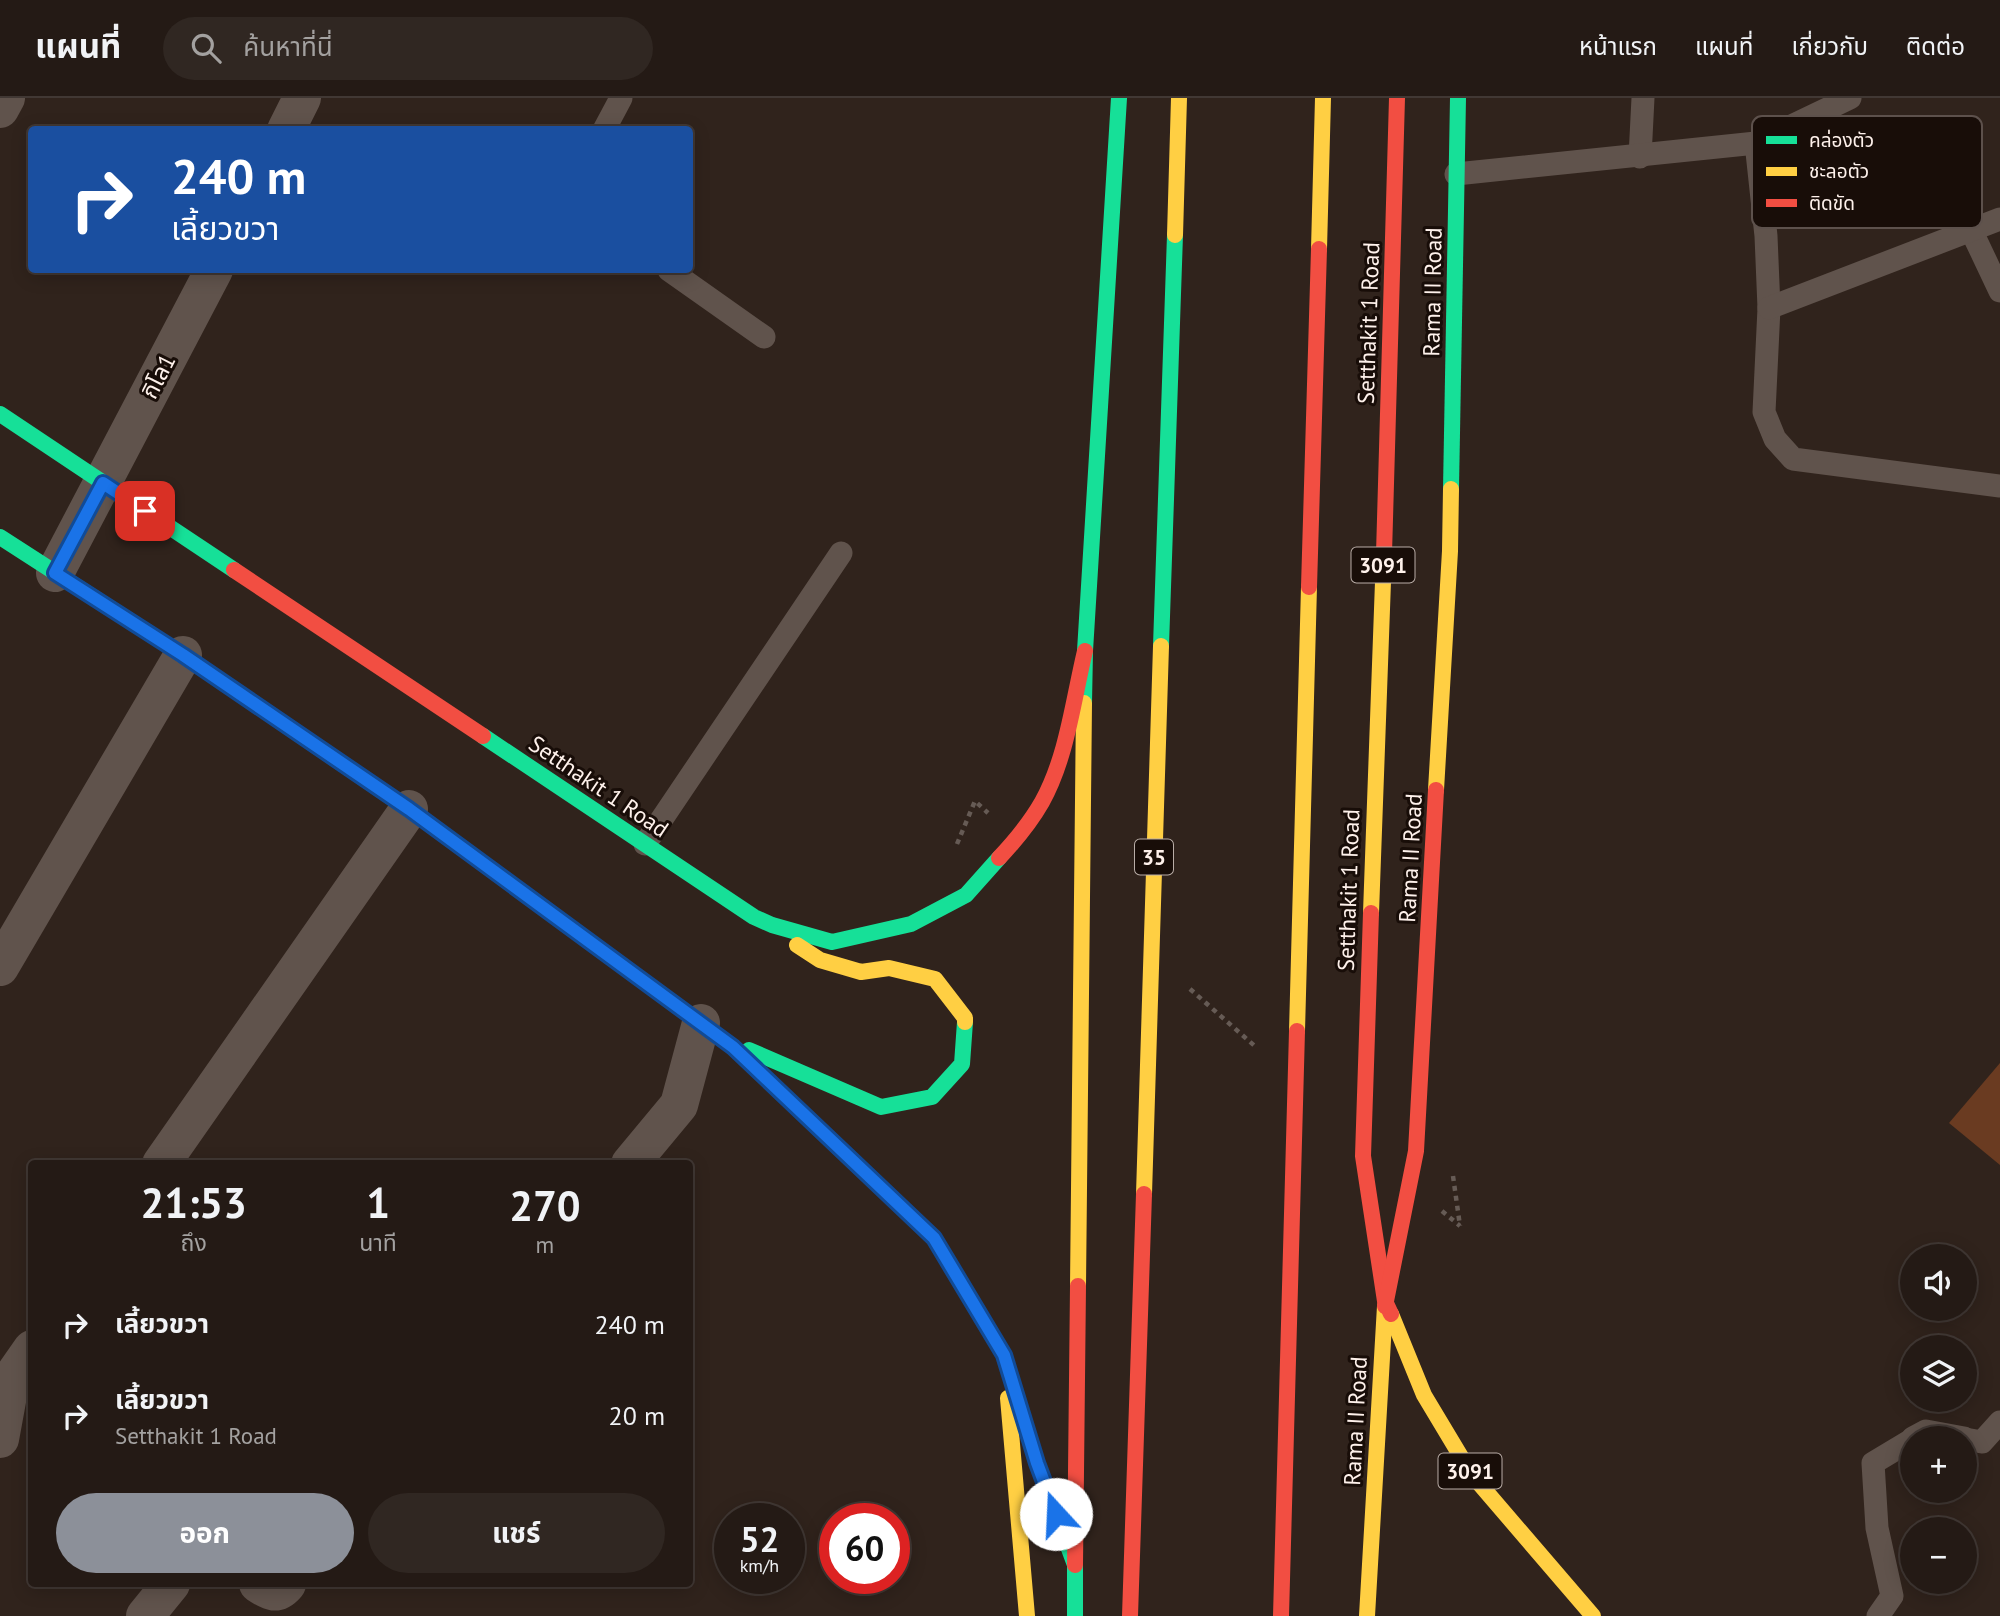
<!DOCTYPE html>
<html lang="th">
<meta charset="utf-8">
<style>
:root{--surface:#241a15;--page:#302722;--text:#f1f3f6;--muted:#a3a1a0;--line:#413834;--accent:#8c9099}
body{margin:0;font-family:"PT Sans","Noto Sans Thai",sans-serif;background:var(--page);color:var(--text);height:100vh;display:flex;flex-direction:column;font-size:26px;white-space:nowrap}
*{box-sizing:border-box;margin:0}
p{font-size:23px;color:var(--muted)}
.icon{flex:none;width:38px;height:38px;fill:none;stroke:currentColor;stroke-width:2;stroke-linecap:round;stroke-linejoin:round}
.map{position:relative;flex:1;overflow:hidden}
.panel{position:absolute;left:28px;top:1062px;width:665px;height:427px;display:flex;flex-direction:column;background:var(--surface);border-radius:7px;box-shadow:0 4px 18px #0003,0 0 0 2px var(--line)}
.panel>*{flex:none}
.top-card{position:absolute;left:28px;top:28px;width:665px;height:147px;border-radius:7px;box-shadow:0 4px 18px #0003,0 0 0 2px var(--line);background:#1a4fa0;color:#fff;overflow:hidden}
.fabs{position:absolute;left:1900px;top:1146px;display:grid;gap:14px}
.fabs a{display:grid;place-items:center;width:77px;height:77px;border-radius:50%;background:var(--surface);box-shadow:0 4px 18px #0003,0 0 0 2px var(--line);font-size:35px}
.speed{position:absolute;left:714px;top:1405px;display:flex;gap:14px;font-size:35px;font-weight:700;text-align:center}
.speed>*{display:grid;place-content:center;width:91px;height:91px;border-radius:50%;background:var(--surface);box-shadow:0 4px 18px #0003,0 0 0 2px var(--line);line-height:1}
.speed small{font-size:18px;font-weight:400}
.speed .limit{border:10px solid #d22;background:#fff;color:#111}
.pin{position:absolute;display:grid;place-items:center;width:60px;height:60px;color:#fff;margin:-30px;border-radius:14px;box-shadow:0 4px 10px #0006}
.me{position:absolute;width:77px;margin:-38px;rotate:340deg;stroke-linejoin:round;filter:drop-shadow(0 0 5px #0008)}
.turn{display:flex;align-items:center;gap:24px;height:147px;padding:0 28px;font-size:32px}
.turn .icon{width:91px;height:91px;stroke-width:2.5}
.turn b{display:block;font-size:49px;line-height:60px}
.eta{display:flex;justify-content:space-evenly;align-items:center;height:119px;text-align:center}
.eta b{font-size:42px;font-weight:700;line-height:49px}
.primary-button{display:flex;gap:14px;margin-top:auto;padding:14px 28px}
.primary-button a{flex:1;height:80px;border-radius:42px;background:var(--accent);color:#fff;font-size:28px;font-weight:700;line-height:80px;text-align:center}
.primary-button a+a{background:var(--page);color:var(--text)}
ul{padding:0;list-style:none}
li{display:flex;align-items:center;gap:21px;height:91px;padding:0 28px}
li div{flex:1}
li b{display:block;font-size:26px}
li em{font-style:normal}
header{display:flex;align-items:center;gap:42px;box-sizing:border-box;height:98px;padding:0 35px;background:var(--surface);border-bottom:2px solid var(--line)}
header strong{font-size:33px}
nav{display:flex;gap:38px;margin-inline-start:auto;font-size:24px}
.search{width:490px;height:63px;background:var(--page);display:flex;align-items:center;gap:18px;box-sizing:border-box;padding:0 24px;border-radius:38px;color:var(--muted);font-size:26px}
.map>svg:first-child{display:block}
.green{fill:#6a3b21}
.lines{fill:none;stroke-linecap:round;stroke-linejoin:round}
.path{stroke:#665b55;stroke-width:4.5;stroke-dasharray:5 5;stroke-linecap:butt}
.lane{stroke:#60534c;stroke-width:23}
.street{stroke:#60534c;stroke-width:38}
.fast{stroke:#16e098;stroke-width:16}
.slow{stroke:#ffcf43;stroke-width:16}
.jam{stroke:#f24e42;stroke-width:16}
.route-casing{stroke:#114b97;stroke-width:18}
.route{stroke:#1a73e8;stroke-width:12}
.labels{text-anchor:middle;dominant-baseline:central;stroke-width:6;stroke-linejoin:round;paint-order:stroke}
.shield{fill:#180d08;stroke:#b9ada7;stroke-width:2}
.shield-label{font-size:21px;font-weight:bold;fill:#fef1eb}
.street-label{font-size:23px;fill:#fef1eb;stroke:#180d08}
.key{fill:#180d08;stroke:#5d514c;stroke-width:2}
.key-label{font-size:19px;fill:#fef1eb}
</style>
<header>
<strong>แผนที่</strong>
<div class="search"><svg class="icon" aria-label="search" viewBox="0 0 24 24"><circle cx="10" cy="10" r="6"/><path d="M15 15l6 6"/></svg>ค้นหาที่นี่</div>
<nav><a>หน้าแรก</a><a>แผนที่</a><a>เกี่ยวกับ</a><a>ติดต่อ</a></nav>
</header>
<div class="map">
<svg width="2000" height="1518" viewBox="0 0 2000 1518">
<rect width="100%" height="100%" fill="#30231c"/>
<polygon class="green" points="2000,965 2000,1067 1949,1025"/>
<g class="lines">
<g class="path">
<polyline points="957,746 975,703 988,715"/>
<polyline points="1190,891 1257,950"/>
<polyline points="1453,1078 1460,1128"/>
<polyline points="1442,1113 1460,1128"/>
</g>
<g class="lane">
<polyline points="604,32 621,0"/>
<polyline points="1756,45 1766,138 1769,210 1764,314 1775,341 1793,361 2000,388"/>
<polyline points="1640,59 1643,0"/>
<polyline points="1456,76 1756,45 1850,0"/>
<polyline points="1972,134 2000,193"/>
<polyline points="669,172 764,239"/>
<polyline points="1769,210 2000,121"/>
<polyline points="645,746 841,455"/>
<polyline points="1913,1340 1926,1333 1964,1340"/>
<polyline points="1965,1341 1982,1344 2000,1324"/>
<polyline points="1878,1518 1892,1498 1877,1430 1873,1365 1913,1341"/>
</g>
<g class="street">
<polyline points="0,11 6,0"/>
<polyline points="286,32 302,0"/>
<polyline points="55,475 214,172"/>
<polyline points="0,869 183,557"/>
<polyline points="161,1066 409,711"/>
<polyline points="630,1066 679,1007 701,925"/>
<polyline points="0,1341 11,1281 32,1251"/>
<path d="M258,1486C270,1494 277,1498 287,1486"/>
<polyline points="145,1518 171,1486"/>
</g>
<g class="fast">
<polyline points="0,316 234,472"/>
<polyline points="1451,391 1458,0"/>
<polyline points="0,439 183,557 414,715"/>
<polyline points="1161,548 1175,137"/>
<polyline points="1084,605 1085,553 1119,0"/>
<polyline points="483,638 754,819 772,827 832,844 911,826 966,797 999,760"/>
<polyline points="749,952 881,1009 932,999 962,966 965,924"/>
<polyline points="815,1027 934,1140 1004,1257 1037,1365 1075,1467 1075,1518"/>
</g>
<g class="slow">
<polyline points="1175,137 1179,0"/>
<polyline points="1319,151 1323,0"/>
<polyline points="1436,692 1450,453 1451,391"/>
<polyline points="1371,815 1384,456"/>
<polyline points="797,847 820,862 861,874 889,870 935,881 965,920 965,924"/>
<polyline points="1297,933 1309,489"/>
<polyline points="1144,1096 1161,548"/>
<polyline points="1078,1188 1084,605"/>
<polyline points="1391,1216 1424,1297 1472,1377 1593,1518"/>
<polyline points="1008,1300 1027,1518"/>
<polyline points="1367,1518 1385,1208"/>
</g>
<g class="jam">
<polyline points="1384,456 1397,0"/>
<polyline points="234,472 483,638"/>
<polyline points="1309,489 1319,151"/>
<polyline points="414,715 733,949 815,1027"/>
<path d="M999,760C1015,743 1030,725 1042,704C1067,659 1073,603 1085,553"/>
<polyline points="1371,815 1363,1058 1385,1203 1391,1216"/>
<polyline points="1385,1208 1416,1053 1436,692"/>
<polyline points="1075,1467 1078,1188"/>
<polyline points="1130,1518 1144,1096"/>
<polyline points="1281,1518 1297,933"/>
</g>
</g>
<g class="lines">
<defs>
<polyline id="route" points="145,413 103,385 55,475 183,557 409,711 733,949 753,968 934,1140 1004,1257 1037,1365 1056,1416"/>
</defs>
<use href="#route" class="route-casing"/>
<use href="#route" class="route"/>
</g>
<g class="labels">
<g class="shield">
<rect x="1351.5" y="449.5" width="63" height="35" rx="5"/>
<rect x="1135" y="741.5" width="38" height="35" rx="5"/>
<rect x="1438.5" y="1355.5" width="63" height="35" rx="5"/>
</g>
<g class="shield-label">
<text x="1383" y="467">3091</text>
<text x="1154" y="759">35</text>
<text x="1470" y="1373">3091</text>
</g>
<g class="street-label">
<text transform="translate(1432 194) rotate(-89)">Rama II Road</text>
<text transform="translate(1368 225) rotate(-88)">Setthakit 1 Road</text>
<text transform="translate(158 278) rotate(-63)">กิโล1</text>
<text transform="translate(599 688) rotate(34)">Setthakit 1 Road</text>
<text transform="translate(1410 760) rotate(-87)">Rama II Road</text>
<text transform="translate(1348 792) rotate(-88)">Setthakit 1 Road</text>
<text transform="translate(1355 1323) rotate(-87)">Rama II Road</text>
</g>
</g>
<rect x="1752" y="18" width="230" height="112" rx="10" class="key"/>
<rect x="1766" y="38" width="31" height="8" fill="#16e098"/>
<rect x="1766" y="69" width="31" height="9" fill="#ffcf43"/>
<rect x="1766" y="101" width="31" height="8" fill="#f24e42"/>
<g class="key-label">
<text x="1809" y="49">คล่องตัว</text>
<text x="1809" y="80">ชะลอตัว</text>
<text x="1809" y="112">ติดขัด</text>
</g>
</svg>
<div class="fabs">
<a><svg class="icon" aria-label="sound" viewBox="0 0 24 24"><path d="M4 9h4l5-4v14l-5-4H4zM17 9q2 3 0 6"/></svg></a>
<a><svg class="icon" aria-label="layers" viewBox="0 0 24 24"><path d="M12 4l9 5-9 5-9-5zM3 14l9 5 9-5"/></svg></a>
<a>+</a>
<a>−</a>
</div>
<div class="speed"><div>52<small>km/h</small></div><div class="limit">60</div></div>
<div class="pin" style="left:145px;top:413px;background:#d93025"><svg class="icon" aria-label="arrive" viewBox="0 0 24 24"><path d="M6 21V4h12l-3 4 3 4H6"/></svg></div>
<svg class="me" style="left:1056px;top:1416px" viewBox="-20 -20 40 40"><circle r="19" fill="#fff"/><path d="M0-13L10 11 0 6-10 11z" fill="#1a73e8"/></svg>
<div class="top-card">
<div class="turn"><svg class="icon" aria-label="right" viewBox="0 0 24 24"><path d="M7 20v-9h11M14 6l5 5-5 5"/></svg><div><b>240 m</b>เลี้ยวขวา</div></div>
</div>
<section class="panel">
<div class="eta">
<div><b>21:53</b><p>ถึง</p></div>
<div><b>1</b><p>นาที</p></div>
<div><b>270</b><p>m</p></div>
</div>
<ul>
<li><svg class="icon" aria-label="right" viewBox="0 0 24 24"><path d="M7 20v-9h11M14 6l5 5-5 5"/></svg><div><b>เลี้ยวขวา</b></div><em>240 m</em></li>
<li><svg class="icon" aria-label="right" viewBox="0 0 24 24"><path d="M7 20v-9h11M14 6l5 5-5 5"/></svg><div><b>เลี้ยวขวา</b><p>Setthakit 1 Road</p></div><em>20 m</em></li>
</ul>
<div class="primary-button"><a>ออก</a><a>แชร์</a></div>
</section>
</div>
